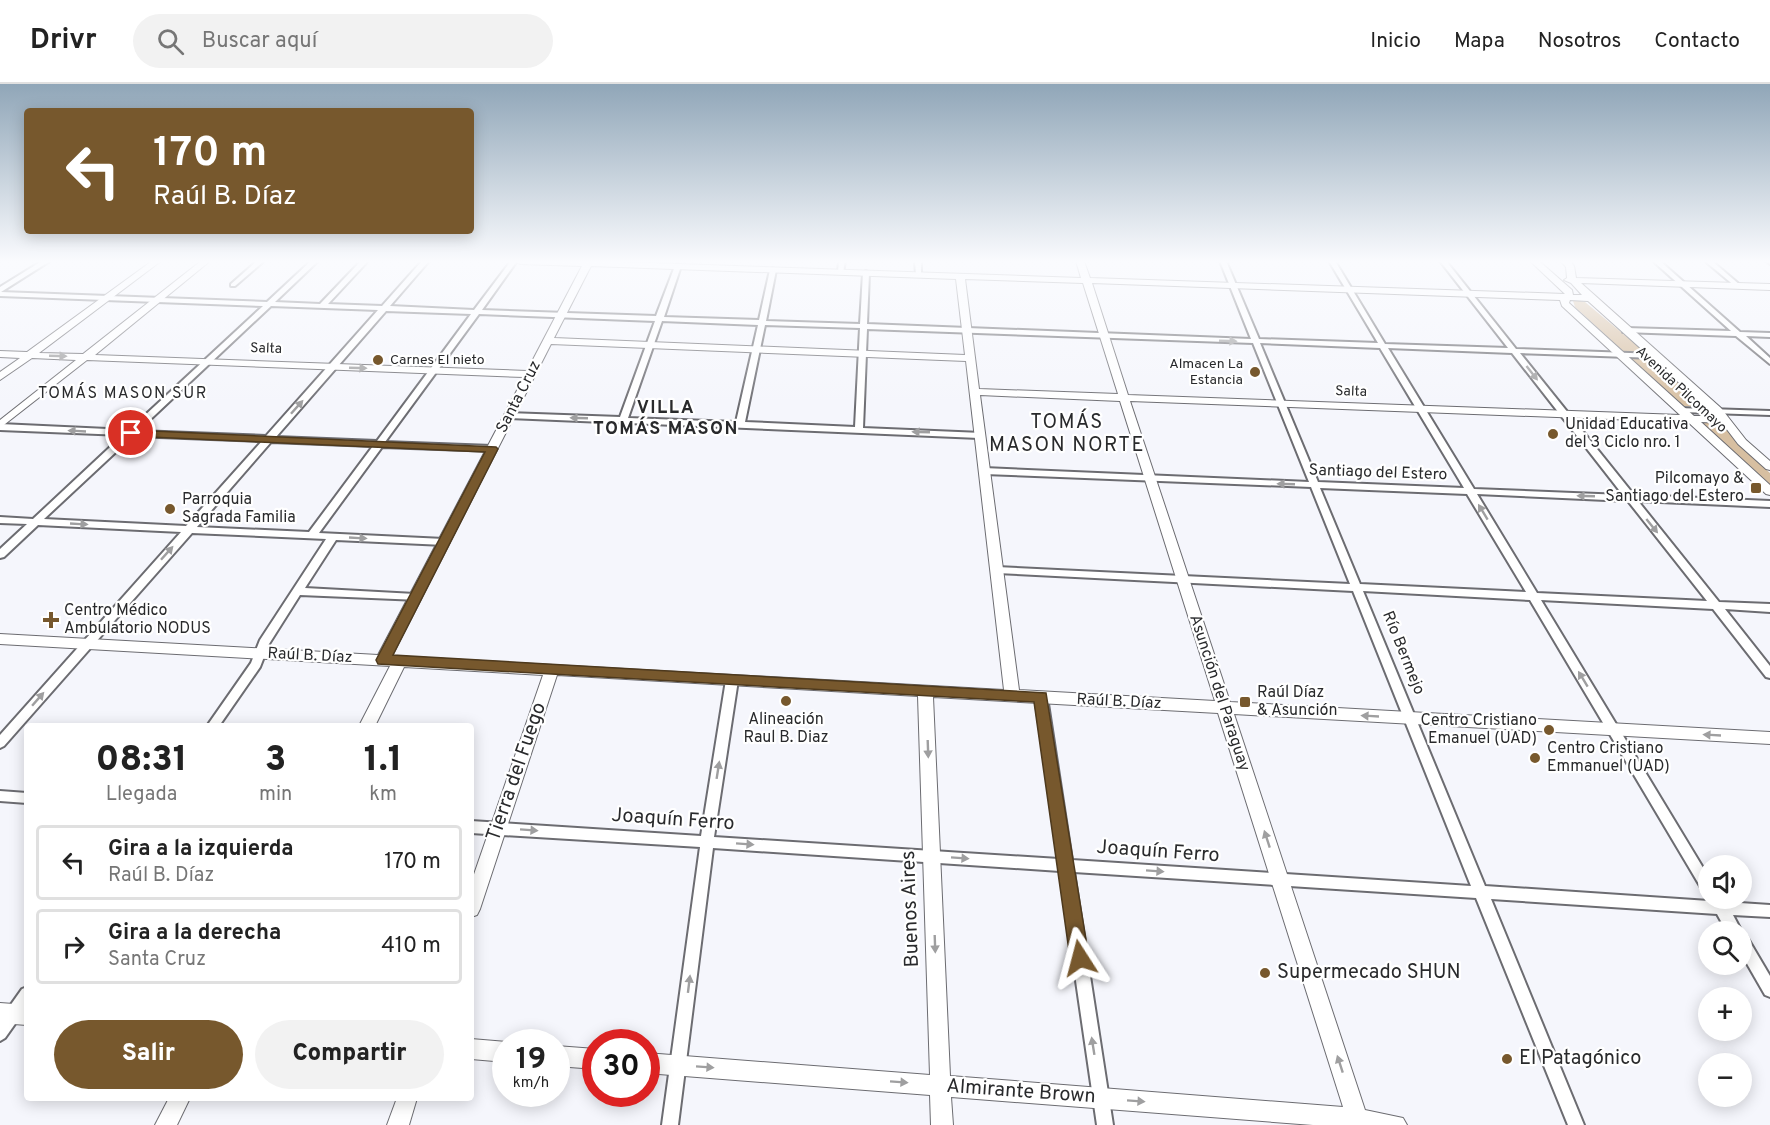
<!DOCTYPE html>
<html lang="es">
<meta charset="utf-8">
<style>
:root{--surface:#fff;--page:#f2f2f2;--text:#222;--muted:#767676;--line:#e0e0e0;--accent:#77582d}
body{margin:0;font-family:Overpass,sans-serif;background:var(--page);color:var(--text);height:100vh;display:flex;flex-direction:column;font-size:22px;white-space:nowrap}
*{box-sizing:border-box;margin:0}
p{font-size:20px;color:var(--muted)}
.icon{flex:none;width:33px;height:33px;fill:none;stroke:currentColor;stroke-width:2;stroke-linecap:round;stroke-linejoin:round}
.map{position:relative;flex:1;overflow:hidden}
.sheet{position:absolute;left:24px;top:639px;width:450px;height:378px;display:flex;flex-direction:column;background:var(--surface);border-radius:6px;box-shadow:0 3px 15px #0003}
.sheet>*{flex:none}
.guide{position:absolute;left:24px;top:24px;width:450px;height:126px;border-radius:6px;box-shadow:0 3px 15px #0003;background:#77582d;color:#fff;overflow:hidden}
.controls{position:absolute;left:1698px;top:771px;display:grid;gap:12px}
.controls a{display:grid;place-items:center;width:54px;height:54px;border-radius:50%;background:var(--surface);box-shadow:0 3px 15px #0003;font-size:30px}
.speed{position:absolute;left:492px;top:945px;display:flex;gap:12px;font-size:30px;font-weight:700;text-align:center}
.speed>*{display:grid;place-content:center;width:78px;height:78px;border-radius:50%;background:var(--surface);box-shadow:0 3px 15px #0003;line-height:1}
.speed small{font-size:15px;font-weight:400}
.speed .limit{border:9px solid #d22;background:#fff;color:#111}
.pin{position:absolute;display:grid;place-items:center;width:51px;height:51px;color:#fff;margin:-26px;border:3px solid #fff;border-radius:50%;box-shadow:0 2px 6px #0007}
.me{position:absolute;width:66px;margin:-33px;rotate:351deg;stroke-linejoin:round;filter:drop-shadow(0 0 4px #0008)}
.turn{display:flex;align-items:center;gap:21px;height:126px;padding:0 30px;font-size:27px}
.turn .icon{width:78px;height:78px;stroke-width:2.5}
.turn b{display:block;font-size:42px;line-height:51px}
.eta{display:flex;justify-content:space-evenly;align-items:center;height:102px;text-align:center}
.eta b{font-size:36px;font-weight:800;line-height:42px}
.action{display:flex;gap:12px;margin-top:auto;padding:12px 30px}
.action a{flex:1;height:69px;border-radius:36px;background:var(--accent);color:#fff;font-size:24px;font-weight:800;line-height:69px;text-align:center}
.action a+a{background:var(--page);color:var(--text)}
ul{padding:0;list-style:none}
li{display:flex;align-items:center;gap:18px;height:75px;margin:0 12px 9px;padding:0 18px;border:3px solid var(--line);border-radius:6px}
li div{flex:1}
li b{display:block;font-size:22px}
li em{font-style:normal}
header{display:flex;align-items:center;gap:36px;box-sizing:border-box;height:84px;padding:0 30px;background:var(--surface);border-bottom:2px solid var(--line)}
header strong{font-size:28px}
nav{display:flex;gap:33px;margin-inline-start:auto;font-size:21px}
.search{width:420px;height:54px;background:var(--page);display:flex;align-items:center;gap:15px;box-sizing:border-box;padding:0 21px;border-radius:33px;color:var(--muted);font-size:22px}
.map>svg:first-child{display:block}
.green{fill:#d7bfa1}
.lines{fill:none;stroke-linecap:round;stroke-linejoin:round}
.street-casing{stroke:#6c6c71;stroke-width:4}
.secondary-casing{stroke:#6c6c71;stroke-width:2}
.street{fill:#fff;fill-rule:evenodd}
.secondary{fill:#fff;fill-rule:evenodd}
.oneway{fill:#9f9fa0}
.route{fill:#77582d;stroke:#4d391d;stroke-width:1.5}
.poi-dot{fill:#77582d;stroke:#fff;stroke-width:2}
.labels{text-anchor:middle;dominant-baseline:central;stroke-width:4.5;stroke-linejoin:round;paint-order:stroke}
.far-street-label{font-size:14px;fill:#292a2c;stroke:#fff}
.far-poi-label{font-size:14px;fill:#292a2c;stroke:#fff;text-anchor:start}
.far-quarter-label{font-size:16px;letter-spacing:1.5px;fill:#292a2c;stroke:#fff}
.street-label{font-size:16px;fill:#292a2c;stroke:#fff}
.poi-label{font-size:16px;fill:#292a2c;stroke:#fff;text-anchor:start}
.far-district-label{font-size:18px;font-weight:bold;letter-spacing:1.5px;fill:#292a2c;stroke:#fff}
.quarter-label{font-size:20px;letter-spacing:1.5px;fill:#292a2c;stroke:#fff}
.near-street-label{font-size:20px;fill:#292a2c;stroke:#fff}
.near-poi-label{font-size:20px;fill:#292a2c;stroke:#fff;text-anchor:start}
</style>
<header>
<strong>Drivr</strong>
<div class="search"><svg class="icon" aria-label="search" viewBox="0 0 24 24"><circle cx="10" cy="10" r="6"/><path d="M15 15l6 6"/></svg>Buscar aquí</div>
<nav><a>Inicio</a><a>Mapa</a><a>Nosotros</a><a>Contacto</a></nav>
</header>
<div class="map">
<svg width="1770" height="1041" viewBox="0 0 1770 1041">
<rect width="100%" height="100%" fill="#f5f6fc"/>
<g class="green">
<polygon points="1576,216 1585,218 1646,269 1624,268 1575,223 1573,217"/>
<polygon points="1650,274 1654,275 1707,323 1683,322 1631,275"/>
<polygon points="1718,338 1723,340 1737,359 1770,389 1770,402 1702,339"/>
</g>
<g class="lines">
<defs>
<g id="street">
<path d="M42,177H50L1,208L267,218L311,177H318L275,218L320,220L361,177H368L328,220L382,222L422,177H429L390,222L474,226L511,177H517L482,226L656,232L675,182L678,180L681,182L664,233L759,236L770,186L773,184L776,186L766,237L860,240L863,189L866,187L869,189L867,240L1251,255L1220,177H1226L1259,255L1378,259L1329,177H1335L1385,260L1508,264L1440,177H1446L1516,265L1658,270V274H1655L1520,269L1634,411L1770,417V423L1638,417L1719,518L1770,520V528L1725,525L1770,582V594L1766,593L1713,525L1541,516L1708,792V809L1703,807L1530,516L1363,507L1485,802L1709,817L1708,814V813V814H1723L1725,818L1770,821V833L1733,831L1742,848V849V848H1727L1717,830L1491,815L1584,1041H1568L1476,814L1074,788L1113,1041H1097L1060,787L713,764L678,1041H662L700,763L471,749V737L701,752L726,596L728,593H736L738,596L714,753L1059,775L1035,613L1037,610H1045L1047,613L1072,776L1471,802L1353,507L997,489L992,486L997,483L1350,500L1311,403L984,390L980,387L984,384L1309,398L1253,259L867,245L863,344L982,349L983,351L979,354L509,334L506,333V329L620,333L655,237L479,230L385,358L492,362L495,363V367L382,363L319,449L444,455L449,458L444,461L336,456L305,504L415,510L419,512L420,514L419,516L300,511L269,560L260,583L219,642H207L251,579L260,556L326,455L192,449L4,662L0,664V651L181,448L38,441L4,473L0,474V465L27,440L0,439V433L33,435L123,351L0,346V340L129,346L263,222L0,212V203ZM271,222L378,226L266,352L138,347ZM386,227L471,230L377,357L276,353ZM662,237L758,241L736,338L628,334ZM765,241L860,244L855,343L745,338ZM1260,259L1380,264L1464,404L1318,398ZM1388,264L1512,269L1623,411L1474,405ZM133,352L262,357L186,442L44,435ZM271,358L373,362L309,448L197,443ZM1320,404L1467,410L1526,508L1360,500ZM1477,410L1628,417L1707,517L1537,509Z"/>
<polygon points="257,177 264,177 235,202 231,202 231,200"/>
<polygon points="839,177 845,177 843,189 838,188"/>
<polygon points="915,177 921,177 921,192 916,191"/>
<polygon points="1653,177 1660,177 1740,248 1770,249 1770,253 1746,252 1770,274 1770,280 1736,252 1623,248 1623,244 1626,244 1731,247"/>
<polygon points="1705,177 1712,177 1740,201 1740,203 1736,203"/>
<polygon points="1766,177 1770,177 1770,180"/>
<polygon points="1678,324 1770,327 1770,331 1681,328 1677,326"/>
<polygon points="0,707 27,709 27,719 0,717"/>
<polygon points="1742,851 1747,853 1770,892 1770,913 1765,911 1742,871"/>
<polygon points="27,903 27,923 5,954 0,957 0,936 22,905"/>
</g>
<g id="secondary">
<path d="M152,177H161L39,269L83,270L201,177H210L95,271L527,287L582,182L520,180L516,177H593L1081,194L1076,177H1084L1090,194L1565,210L1530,177H1539L1572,206L1573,211H1582L1571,199L1564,196L1567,194L1566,183L1561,177H1570L1574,182L1576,194L1770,200V206L1581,199L1721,324L1746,356L1770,377V386L1766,385L1738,360L1722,339L1701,338L1770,401V411L1766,410L1688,338L1130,317L1230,618L1770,648V660L1234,630L1365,1026L1403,1034L1407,1041H1313L951,1013L953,1041H931L930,1011L646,989V969L930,991L918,612L557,591L480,825L477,831L471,833V799L543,591L404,583L375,642H359L390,582L0,560V550L378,571L524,293L87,276L0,344V336L76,276L32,274L0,296V288L20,274L0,273V267L27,268ZM591,182L956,195L965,271L554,254ZM965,195L1083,199L1118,310L979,305ZM1092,199L1560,216L1562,222L1680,331L1128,311ZM1570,216L1588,217L1716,332H1694L1569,219ZM551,260L966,277L1004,606L392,572ZM980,311L1120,317L1215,617L1019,606ZM933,613L1218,629L1343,1023L950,992Z"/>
<polygon points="0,919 27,921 27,941 0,939"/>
<polygon points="471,955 507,958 506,958 506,978 471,975"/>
<polygon points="556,962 596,965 596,985 556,982"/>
<polygon points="169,1014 190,1014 177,1041 155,1041"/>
<polygon points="397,1014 417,1014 409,1041 387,1041"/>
</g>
</defs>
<use href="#street" class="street-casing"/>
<use href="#secondary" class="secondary-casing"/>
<use href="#street" class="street"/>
<use href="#secondary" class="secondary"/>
</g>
<defs><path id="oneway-solid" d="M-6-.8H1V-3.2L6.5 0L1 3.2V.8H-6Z" transform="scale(1.5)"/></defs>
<g class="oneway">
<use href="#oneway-solid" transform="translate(1228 257) rotate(2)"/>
<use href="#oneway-solid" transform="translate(58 272) rotate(2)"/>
<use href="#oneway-solid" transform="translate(358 284) rotate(2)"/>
<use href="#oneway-solid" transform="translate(1532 289) rotate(52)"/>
<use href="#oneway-solid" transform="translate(297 323) rotate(-48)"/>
<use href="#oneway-solid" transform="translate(579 334) rotate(-178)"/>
<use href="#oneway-solid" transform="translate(77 347) rotate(-177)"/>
<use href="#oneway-solid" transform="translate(921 348) rotate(-178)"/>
<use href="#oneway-solid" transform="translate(1286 400) rotate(-178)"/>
<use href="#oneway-solid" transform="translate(1586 412) rotate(-178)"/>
<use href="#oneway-solid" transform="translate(1483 428) rotate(-121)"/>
<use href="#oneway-solid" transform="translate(79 440) rotate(3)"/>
<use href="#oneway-solid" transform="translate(1652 442) rotate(51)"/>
<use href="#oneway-solid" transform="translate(358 454) rotate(3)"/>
<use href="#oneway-solid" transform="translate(167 469) rotate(-48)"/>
<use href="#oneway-solid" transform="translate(1583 595) rotate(-121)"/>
<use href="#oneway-solid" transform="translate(38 615) rotate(-49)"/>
<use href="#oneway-solid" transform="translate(1370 632) rotate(-177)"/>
<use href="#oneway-solid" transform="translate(1712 651) rotate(-177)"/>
<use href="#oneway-solid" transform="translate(928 665) rotate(88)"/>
<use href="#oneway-solid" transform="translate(718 686) rotate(-81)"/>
<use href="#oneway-solid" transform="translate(529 746) rotate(4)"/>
<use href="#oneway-solid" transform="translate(1267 755) rotate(-108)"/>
<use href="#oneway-solid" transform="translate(745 760) rotate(4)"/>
<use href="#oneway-solid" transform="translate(960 774) rotate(4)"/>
<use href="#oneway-solid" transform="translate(1155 787) rotate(4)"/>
<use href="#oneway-solid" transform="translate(935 860) rotate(88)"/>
<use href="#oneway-solid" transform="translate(689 900) rotate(-83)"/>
<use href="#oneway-solid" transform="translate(1093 962) rotate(-99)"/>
<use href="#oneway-solid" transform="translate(1340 980) rotate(-108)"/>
<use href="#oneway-solid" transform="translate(705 983) rotate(4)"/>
<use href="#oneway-solid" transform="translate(899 998) rotate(4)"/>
<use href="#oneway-solid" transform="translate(1136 1017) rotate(4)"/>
</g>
<linearGradient id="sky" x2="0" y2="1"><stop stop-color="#90a6b8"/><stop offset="0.55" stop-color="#fafbfe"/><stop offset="1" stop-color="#fafbfe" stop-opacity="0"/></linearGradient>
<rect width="1770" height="323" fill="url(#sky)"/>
<polygon class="route" points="131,346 496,363 498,365 393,571 1046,609 1089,874 1087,881 1080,883 1073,881 1070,874 1034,618 378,580 376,576 485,368 127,352 125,349"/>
<g class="poi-dot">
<circle cx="378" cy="276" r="6"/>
<circle cx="1255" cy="288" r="6"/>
<circle cx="1553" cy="350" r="6"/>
<rect x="1750" y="398" width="12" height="12" rx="3"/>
<circle cx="170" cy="425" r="6"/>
<path d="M48 527h6v6h6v6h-6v6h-6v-6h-6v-6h6z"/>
<circle cx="786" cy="617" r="6"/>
<rect x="1239" y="612" width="12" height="12" rx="3"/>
<circle cx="1549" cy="646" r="6"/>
<circle cx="1535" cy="674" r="6"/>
<circle cx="1265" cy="889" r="6"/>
<circle cx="1507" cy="975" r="6"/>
</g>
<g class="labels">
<g class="far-street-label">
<text transform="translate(266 265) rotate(2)">Salta</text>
<text transform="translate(1681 306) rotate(43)">Avenida Pilcomayo</text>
<text transform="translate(1351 308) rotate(2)">Salta</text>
</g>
<g class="far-poi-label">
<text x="390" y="276">Carnes El nieto</text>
<text x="1243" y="280" text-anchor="end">Almacen La<tspan x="1243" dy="16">Estancia</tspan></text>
</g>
<g class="far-quarter-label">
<text x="123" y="310">TOMÁS MASON SUR</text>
</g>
<g class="street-label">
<text transform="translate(519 313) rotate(-63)">Santa Cruz</text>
<text transform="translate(1378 389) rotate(2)">Santiago del Estero</text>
<text transform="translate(1403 569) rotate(68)">Río Bermejo</text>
<text transform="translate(310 572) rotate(3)">Raúl B. Díaz</text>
<text transform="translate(1219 609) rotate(72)">Asunción del Paraguay</text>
<text transform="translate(1119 618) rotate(3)">Raúl B. Díaz</text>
</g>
<g class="poi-label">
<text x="1565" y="341">Unidad Educativa<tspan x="1565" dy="18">del 3 Ciclo nro. 1</tspan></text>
<text x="1744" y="395" text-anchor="end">Pilcomayo &amp;<tspan x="1744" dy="18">Santiago del Estero</tspan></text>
<text x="182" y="416">Parroquia<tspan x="182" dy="18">Sagrada Familia</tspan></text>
<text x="64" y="527">Centro Médico<tspan x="64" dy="18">Ambulatorio NODUS</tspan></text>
<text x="1257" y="609">Raúl Díaz<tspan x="1257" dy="18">&amp; Asunción</tspan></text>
<text x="786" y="636" text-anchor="middle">Alineación<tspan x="786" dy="18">Raul B. Diaz</tspan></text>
<text x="1537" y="637" text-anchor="end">Centro Cristiano<tspan x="1537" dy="18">Emanuel (UAD)</tspan></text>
<text x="1547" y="665">Centro Cristiano<tspan x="1547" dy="18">Emmanuel (UAD)</tspan></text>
</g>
<g class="far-district-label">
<text x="666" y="324">VILLA<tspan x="666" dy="21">TOMÁS MASON</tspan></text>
</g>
<g class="quarter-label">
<text x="1067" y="339">TOMÁS<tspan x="1067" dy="23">MASON NORTE</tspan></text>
</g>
<g class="near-street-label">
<text transform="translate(517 688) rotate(-71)">Tierra del Fuego</text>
<text transform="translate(673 736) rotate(4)">Joaquín Ferro</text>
<text transform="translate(1158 768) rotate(4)">Joaquín Ferro</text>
<text transform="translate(911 825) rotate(-92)">Buenos Aires</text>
<text transform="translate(1021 1008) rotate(4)">Almirante Brown</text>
</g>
<g class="near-poi-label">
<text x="1277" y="889">Supermecado SHUN</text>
<text x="1519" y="975">El Patagónico</text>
</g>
</g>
</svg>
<div class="controls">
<a><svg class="icon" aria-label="sound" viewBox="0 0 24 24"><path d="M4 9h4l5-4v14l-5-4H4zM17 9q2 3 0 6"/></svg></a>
<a><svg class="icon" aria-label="search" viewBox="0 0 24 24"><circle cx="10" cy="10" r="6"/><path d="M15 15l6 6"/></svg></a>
<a>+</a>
<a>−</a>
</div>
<div class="speed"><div>19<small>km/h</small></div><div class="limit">30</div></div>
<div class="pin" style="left:131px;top:349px;background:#d93025"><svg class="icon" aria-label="arrive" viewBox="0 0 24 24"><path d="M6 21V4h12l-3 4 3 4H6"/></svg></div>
<svg class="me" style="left:1080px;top:874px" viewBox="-20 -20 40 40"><path d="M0-17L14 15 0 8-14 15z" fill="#77582d" stroke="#fff" stroke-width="4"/></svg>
<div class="guide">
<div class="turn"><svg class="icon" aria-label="left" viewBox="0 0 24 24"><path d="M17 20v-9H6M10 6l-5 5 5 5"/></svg><div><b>170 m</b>Raúl B. Díaz</div></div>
</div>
<section class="sheet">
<div class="eta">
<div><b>08:31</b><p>Llegada</p></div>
<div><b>3</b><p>min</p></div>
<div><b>1.1</b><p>km</p></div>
</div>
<ul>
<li><svg class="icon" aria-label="left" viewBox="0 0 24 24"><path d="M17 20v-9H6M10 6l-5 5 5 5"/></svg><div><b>Gira a la izquierda</b><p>Raúl B. Díaz</p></div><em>170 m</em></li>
<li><svg class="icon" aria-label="right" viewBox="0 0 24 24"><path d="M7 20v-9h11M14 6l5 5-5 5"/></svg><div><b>Gira a la derecha</b><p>Santa Cruz</p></div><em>410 m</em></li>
</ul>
<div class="action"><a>Salir</a><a>Compartir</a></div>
</section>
</div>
